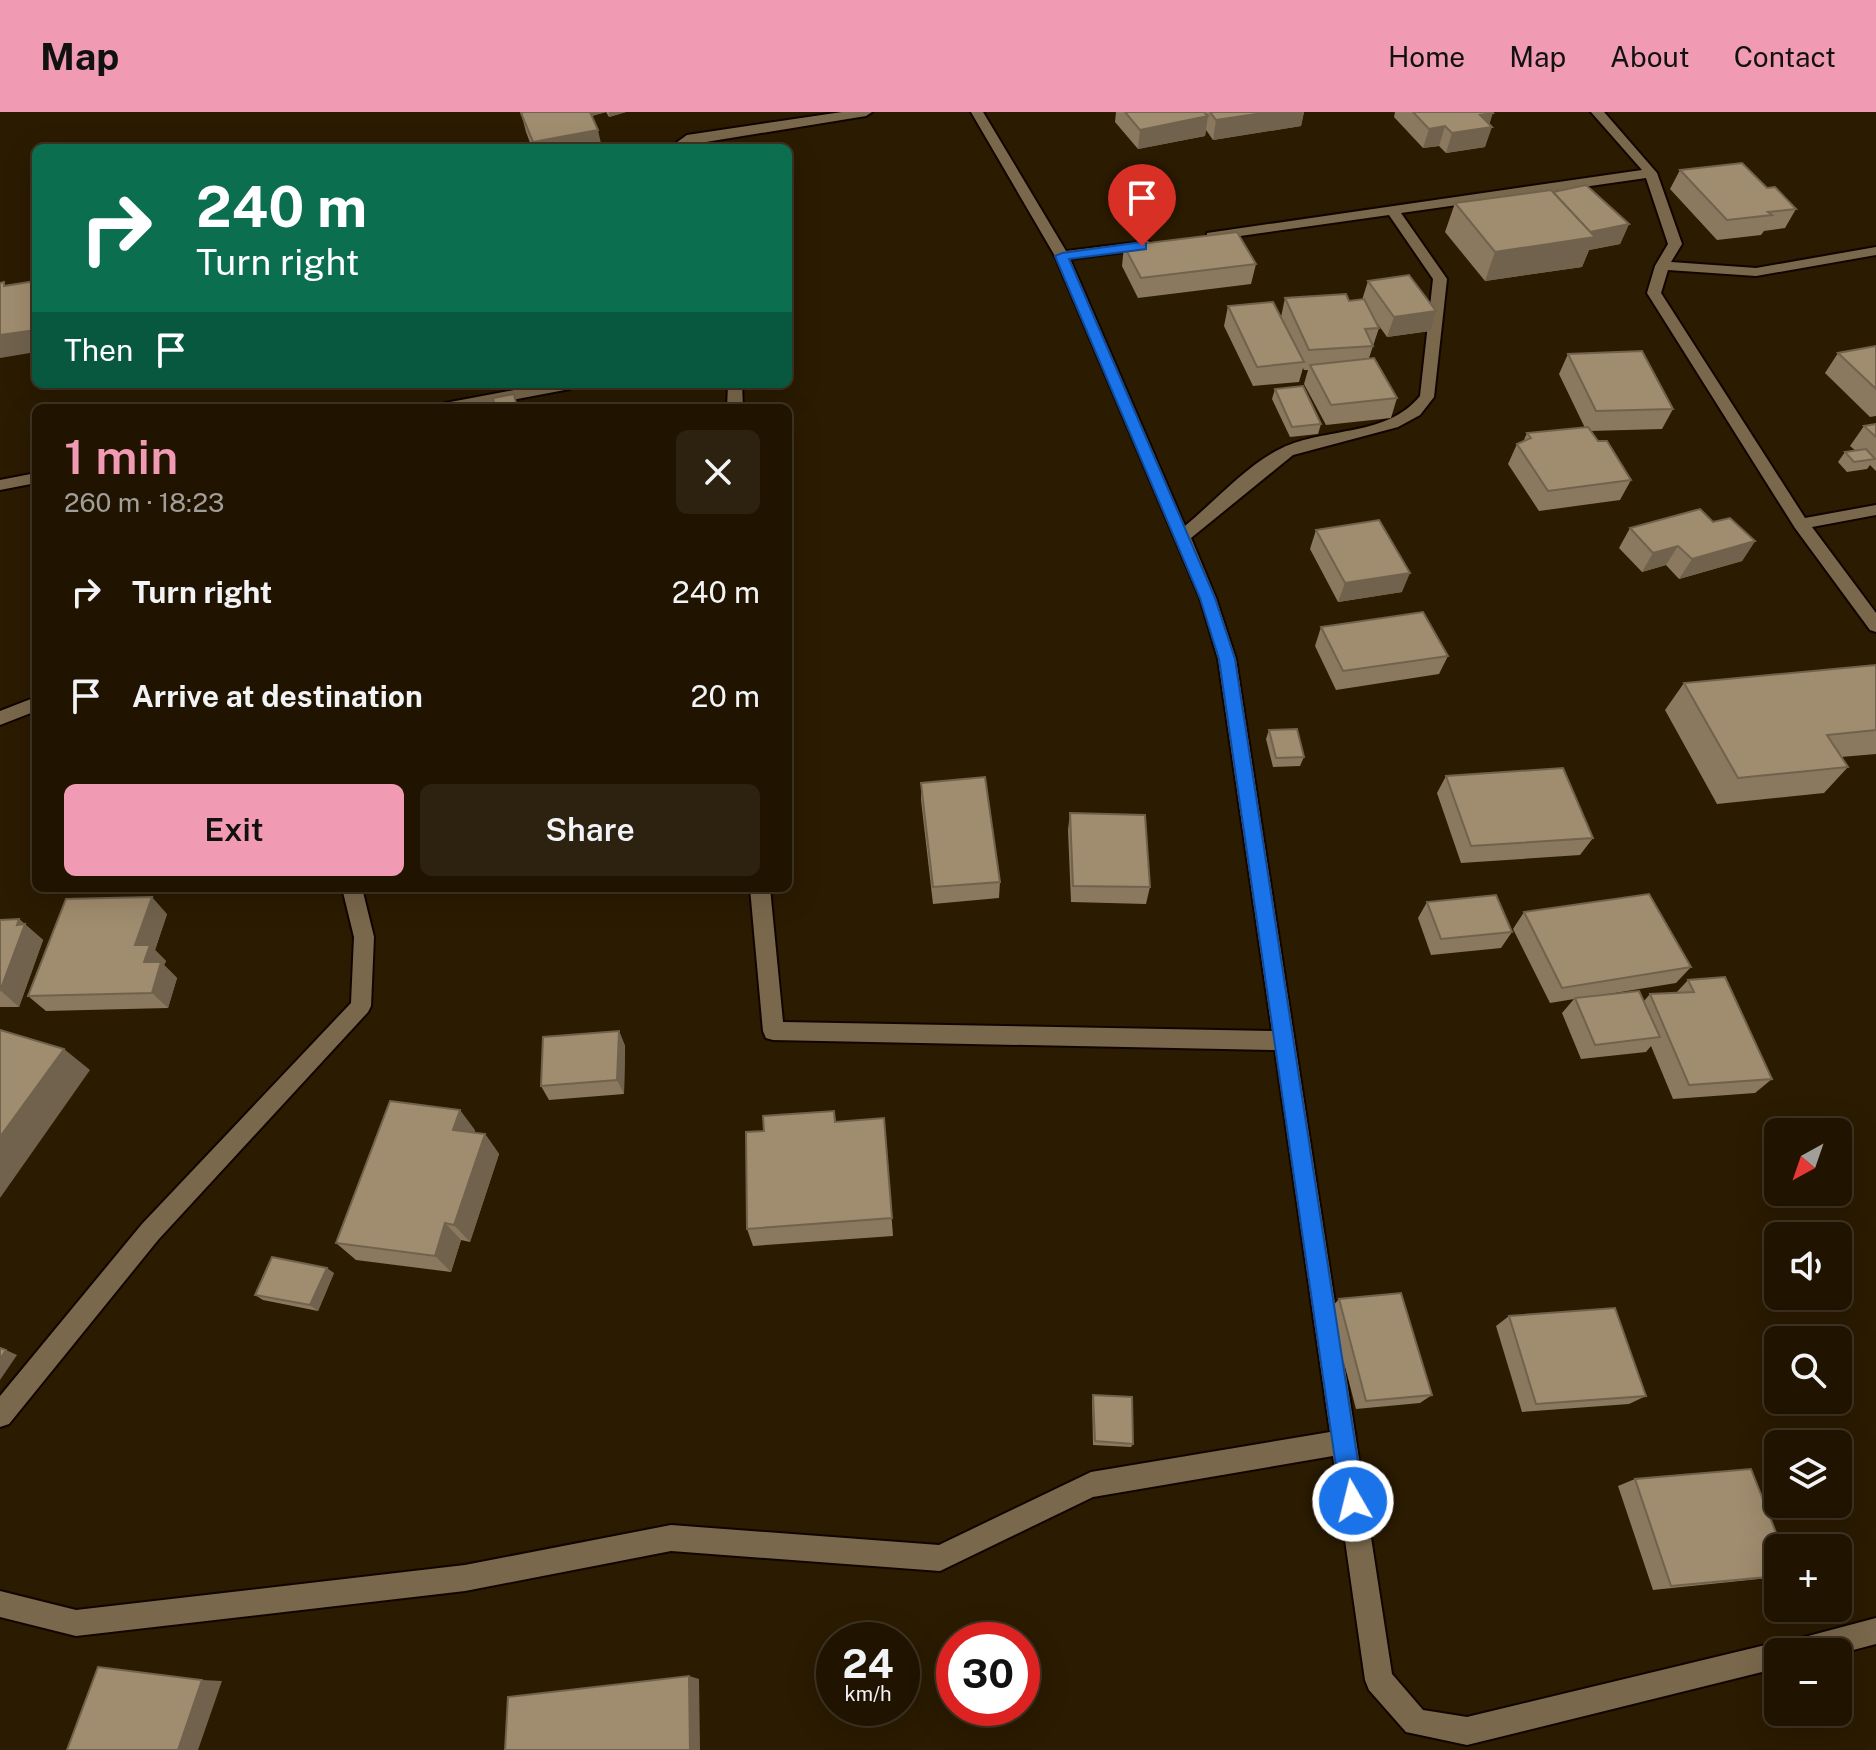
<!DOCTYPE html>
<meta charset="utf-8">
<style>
:root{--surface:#201401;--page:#2d2110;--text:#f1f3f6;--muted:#a29e99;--line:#3d3323;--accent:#f09ab4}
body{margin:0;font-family:"Public Sans",sans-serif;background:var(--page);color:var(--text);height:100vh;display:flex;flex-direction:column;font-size:30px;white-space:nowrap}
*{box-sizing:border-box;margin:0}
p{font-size:26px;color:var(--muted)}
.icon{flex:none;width:44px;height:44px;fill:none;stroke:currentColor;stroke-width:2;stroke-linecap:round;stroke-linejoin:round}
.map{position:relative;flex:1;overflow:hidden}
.sheet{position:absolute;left:32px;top:292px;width:760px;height:488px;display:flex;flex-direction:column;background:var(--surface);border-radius:12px;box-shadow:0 8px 32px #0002,0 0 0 2px var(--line)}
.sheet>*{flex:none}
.hud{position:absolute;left:32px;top:32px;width:760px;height:244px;border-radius:12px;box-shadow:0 8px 32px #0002,0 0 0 2px var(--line);background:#0b6e4f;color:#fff;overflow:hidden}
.needle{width:52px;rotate:220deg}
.fabs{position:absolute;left:1764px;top:1006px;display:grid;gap:16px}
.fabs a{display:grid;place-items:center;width:88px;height:88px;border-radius:12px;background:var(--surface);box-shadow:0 8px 32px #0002,0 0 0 2px var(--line);font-size:40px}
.speed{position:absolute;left:816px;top:1510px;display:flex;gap:16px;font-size:40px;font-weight:700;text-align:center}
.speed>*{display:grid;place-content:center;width:104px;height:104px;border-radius:50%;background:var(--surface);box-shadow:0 8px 32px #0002,0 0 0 2px var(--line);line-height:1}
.speed small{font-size:20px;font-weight:400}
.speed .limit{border:12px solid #d22;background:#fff;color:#111}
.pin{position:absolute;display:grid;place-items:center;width:68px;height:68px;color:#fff;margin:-82px -34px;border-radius:50% 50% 50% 0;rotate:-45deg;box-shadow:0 0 8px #0007}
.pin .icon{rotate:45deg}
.me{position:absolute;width:88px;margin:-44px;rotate:352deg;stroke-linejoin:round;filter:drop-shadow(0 0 6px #0008)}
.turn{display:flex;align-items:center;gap:28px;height:168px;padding:0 32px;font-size:36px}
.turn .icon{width:104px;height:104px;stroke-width:2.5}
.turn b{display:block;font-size:56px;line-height:68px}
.then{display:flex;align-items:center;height:76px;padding:0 32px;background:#0003;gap:16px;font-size:30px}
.round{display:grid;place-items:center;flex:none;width:84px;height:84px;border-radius:12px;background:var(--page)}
.summary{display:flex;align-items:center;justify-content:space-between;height:136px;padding:0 32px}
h1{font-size:48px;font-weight:600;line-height:60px;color:var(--accent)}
.action{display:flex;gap:16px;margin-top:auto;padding:16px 32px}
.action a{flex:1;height:92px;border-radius:12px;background:var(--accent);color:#111;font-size:32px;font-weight:600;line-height:92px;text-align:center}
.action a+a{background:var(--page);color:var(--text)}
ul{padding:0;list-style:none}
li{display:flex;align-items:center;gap:24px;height:104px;padding:0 32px}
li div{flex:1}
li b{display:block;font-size:30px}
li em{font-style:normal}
header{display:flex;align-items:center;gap:48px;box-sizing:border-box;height:112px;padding:0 40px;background:var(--accent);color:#111}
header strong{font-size:38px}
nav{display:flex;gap:44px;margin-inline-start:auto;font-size:28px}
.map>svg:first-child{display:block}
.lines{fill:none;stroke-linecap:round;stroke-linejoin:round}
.street-casing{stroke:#120500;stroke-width:4}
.street{fill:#7a684c;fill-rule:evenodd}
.wall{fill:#8a785f}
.shaded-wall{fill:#70624d}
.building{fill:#a08c6e;stroke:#70624d;stroke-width:2}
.route{fill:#1a73e8;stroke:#114b97;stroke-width:2}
</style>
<header>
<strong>Map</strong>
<nav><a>Home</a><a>Map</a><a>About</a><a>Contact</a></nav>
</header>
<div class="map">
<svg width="1876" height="1638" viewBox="0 0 1876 1638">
<rect width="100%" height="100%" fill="#2a1b01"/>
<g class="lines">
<defs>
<g id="street">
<polygon points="842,0 872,0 866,4 669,36 687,23"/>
<path d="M971,0H983L1066,139L1148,129L1155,133L1148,137L1070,147L1185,414C1214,390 1249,351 1282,336C1326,315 1387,325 1420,284L1433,167L1389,103L1212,128L1207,127V121L1642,58L1591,0H1604L1657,61L1682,132L1671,150L1756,156L1876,135V143L1756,164L1668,158L1661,181L1805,406L1876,393V403L1812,415L1876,501V520L1870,518L1795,416L1647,181L1655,154L1668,132L1646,66L1401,101L1447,167L1434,285L1420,303L1398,315L1293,343L1191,426L1216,486L1236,547L1392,1562L1423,1598L1467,1605L1778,1530L1782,1531L1876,1506V1532L1838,1542L1778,1540V1556L1467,1633L1406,1620L1369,1578L1365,1568L1333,1344L1093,1385L940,1459L671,1439L465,1479L76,1524L0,1505V1479L76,1498L465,1453L671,1413L939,1433L1091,1360L1330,1320L1275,938L773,928L766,926L763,919L750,776H770L783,910L1272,919L1218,547L1200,486L1055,144Z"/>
<polygon points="546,272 577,272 570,277 470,296 437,296 445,291"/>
<polygon points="728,272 742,272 743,296 727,296"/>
<polygon points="36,361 36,371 0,378 0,368"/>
<polygon points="36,585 36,599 0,613 0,599"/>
<polygon points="342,776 362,776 374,825 371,894 368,900 158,1128 9,1312 0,1315 0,1284 142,1112 351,891 354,825"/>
</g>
</defs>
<use href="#street" class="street-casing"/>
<use href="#street" class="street"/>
</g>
<g class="wall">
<polygon points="524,0 626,0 609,5 606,0 592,4 602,36 532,36 526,20 521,1"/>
<polygon points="1116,0 1304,0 1301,14 1213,28 1206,18 1205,24 1138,37 1115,10"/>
<polygon points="1395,0 1492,0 1485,35 1446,41 1439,34 1423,36 1394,5"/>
<polygon points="1680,58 1767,76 1796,97 1785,116 1764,119 1761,123 1717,128 1670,77"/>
<polygon points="1553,80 1629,112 1620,132 1589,138 1582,155 1485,169 1445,120 1455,91"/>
<polygon points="1124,134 1256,152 1251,172 1138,186 1122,154"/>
<polygon points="1368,169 1430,219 1387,225 1372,204 1379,216 1369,246 1397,286 1391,306 1326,313 1304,272 1308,258 1304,258 1303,256 1299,270 1253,274 1224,214 1228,194 1281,205 1285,186 1349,189 1362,188"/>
<polygon points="1876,234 1876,304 1870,305 1825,261 1838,241"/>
<polygon points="1568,242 1673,297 1662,317 1590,319 1631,368 1620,388 1539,399 1508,352 1517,332 1523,330 1527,321 1585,316 1559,262"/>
<polygon points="1275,277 1321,312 1318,322 1290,325 1272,287"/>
<polygon points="1876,312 1876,359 1870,353 1867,357 1847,360 1838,350 1845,340 1856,339 1850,334 1864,314"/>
<polygon points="1713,410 1755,429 1742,449 1679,467 1666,453 1642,460 1619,436 1630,416"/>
<polygon points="1316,418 1402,480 1338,490 1310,437"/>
<polygon points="1321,515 1448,544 1439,562 1336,578 1315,534"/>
<polygon points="1876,553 1876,642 1841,645 1848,655 1824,681 1717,692 1665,598 1684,571"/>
<polygon points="1269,618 1304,645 1300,654 1273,655 1266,627"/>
<polygon points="1446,664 1593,726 1580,743 1461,751 1437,681"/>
<polygon points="921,671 1000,770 999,786 933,792 921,688"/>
<polygon points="1070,701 1150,775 1146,792 1071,790 1068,718"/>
<polygon points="170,776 191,776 190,779"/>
<polygon points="1427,790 1512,820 1501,836 1431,843 1418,806"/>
<polygon points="1524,800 1691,855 1676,871 1590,885 1644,889 1650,882 1676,881 1688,868 1772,967 1755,981 1673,987 1651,934 1646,940 1581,947 1562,901 1574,887 1550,891 1513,817"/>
<polygon points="167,802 155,838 166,849 164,853 177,866 168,896 46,899 28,884"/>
<polygon points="19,807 43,828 19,895 0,895 0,808"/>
<polygon points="619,919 625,934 624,982 549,988 541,974"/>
<polygon points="834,999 836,1010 884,1006 893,1124 753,1134 747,1117 764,1019"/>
<polygon points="475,1018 474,1021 485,1022 499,1042 470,1130 461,1128 451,1160 356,1148 336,1131"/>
<polygon points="334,1161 318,1199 263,1188 255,1183"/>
<polygon points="1339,1187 1432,1283 1420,1291 1356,1297 1330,1197"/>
<polygon points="1509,1204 1646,1284 1629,1292 1522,1300 1496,1214"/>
<polygon points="1093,1283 1133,1332 1131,1335 1093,1333 1092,1288"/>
<polygon points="1635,1367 1778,1436 1778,1465 1653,1478 1618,1374"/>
</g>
<g class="shaded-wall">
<polygon points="568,0 606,0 570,10"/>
<polygon points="609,0 626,0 609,5"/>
<polygon points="1270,0 1304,0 1301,14 1213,28 1216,8"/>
<polygon points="1493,1 1488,16 1492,15 1485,35 1446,41 1452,21 1480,3"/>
<polygon points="1208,4 1205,24 1138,37 1140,18"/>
<polygon points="1445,14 1439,34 1423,36 1429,17"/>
<polygon points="598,18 602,36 534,36 533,30"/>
<polygon points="1629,112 1620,132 1589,138 1582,155 1485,169 1495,140"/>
<polygon points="1436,199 1430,219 1387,225 1394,205"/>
<polygon points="36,218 36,240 0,246 0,223"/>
<polygon points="1755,429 1742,449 1679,467 1692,447"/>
<polygon points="1678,434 1666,453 1642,460 1653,441"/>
<polygon points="1410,461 1402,480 1338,490 1345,471"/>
<polygon points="152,785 167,802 155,838 166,849 164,853 177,866 168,896 152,881 135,833"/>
<polygon points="19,807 43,828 19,895 1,879"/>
<polygon points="619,919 625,934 624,982 617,968"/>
<polygon points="64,937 90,958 0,1086 0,1025"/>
<polygon points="460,998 475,1018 468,1038 453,1018"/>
<polygon points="485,1022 499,1042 470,1130 454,1113"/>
<polygon points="445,1111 461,1128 451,1160 435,1144"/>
<polygon points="327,1156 334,1161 318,1199 310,1193"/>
<polygon points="6,1238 17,1243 0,1268 0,1247"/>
<polygon points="689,1564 699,1567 700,1638 690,1638"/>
<polygon points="202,1568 222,1569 198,1638 178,1638"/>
</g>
<g class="building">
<polygon points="524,0 590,0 598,18 533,30 521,1"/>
<polygon points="1125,0 1204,0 1208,4 1140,18"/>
<polygon points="1210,0 1270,0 1216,8"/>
<polygon points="1413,0 1492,0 1493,1 1480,3 1492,15 1452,21 1445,14 1429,17"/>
<polygon points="1742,51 1767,76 1775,75 1796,97 1768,100 1772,103 1727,108 1680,58"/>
<polygon points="1586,73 1629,112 1590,120 1553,80"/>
<polygon points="1551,78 1595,125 1495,140 1455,91"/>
<polygon points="1237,120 1256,152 1141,166 1124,134"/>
<polygon points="1409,163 1436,199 1394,205 1368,169"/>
<polygon points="36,169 36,218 0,223 0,171 4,170 4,174"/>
<polygon points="1346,182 1349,189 1364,187 1379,216 1365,217 1373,234 1309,238 1285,186"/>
<polygon points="1273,190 1304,250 1257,255 1228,194"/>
<polygon points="1876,234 1876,277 1838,241"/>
<polygon points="1642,239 1673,297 1596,299 1568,242"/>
<polygon points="1374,246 1397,286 1331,293 1310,253"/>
<polygon points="1303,274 1321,312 1292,315 1275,277"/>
<polygon points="514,282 517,296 495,296 493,286"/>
<polygon points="1876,312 1876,325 1864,314"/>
<polygon points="1588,315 1598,329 1607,329 1631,368 1548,379 1517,332 1531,326 1527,321"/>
<polygon points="1866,337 1875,347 1854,350 1845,340"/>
<polygon points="1700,397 1713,410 1730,406 1755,429 1692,447 1678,434 1653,441 1630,416"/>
<polygon points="1379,408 1410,461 1345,471 1316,418"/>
<polygon points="1423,500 1448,544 1343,559 1321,515"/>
<polygon points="1876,553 1876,618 1827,623 1848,655 1738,666 1684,571"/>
<polygon points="1297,617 1304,645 1276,646 1269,618"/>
<polygon points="1563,656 1593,726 1471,734 1446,664"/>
<polygon points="985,665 1000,770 933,775 921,671"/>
<polygon points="1070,701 1145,703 1150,775 1073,774"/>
<polygon points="1649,782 1691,855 1562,876 1524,800"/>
<polygon points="1496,783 1512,820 1441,827 1427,790"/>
<polygon points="152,785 135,833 150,833 144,850 161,850 152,881 28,884 66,787"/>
<polygon points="19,807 17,813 25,812 0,879 0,808"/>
<polygon points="1725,865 1772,967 1689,973 1650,882 1694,880 1688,868"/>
<polygon points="1639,879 1660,925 1595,933 1575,886"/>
<polygon points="0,918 64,937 0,1025"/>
<polygon points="619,919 617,968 541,974 543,925"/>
<polygon points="390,989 460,998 453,1018 485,1022 454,1113 445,1111 435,1144 336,1131"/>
<polygon points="834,999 835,1010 884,1006 892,1106 747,1117 746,1020 764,1019 763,1004"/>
<polygon points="272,1145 327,1156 310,1193 255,1183"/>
<polygon points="1401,1181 1432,1283 1366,1289 1339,1187"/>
<polygon points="1615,1196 1646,1284 1536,1292 1509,1204"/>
<polygon points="0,1236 6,1238 0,1247"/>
<polygon points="1093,1283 1132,1285 1133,1332 1095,1329"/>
<polygon points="1751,1357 1782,1436 1778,1436 1778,1464 1671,1474 1635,1367"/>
<polygon points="98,1555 202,1568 178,1638 67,1638"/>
<polygon points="689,1564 690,1638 505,1638 508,1585"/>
</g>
<polygon class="route" points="1142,130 1146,131 1146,137 1069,147 1215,486 1235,547 1364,1389 1361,1397 1353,1401 1345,1397 1341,1389 1219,547 1200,486 1055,144 1062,141"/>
</svg>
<div class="fabs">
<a><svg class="needle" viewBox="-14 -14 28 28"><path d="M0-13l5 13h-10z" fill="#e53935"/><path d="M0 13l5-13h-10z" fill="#a29e99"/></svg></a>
<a><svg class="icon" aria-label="sound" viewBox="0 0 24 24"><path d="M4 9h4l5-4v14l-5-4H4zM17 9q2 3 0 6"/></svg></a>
<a><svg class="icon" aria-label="search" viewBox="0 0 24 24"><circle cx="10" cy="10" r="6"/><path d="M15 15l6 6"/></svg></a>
<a><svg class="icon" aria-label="layers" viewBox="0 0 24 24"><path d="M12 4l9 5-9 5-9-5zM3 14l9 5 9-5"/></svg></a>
<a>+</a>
<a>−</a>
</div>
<div class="speed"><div>24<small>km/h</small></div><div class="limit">30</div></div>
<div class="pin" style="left:1142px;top:134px;background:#d93025"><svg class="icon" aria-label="arrive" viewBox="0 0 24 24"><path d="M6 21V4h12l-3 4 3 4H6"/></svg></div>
<svg class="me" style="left:1353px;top:1389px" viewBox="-20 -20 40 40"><circle r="17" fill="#1a73e8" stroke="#fff" stroke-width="3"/><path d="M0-11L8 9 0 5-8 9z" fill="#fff"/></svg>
<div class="hud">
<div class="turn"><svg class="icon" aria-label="right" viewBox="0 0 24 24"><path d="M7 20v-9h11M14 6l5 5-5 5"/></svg><div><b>240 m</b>Turn right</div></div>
<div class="then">Then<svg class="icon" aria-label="arrive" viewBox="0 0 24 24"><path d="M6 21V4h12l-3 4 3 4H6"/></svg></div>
</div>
<section class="sheet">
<div class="summary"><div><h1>1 min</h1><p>260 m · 18:23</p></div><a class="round"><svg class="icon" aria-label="close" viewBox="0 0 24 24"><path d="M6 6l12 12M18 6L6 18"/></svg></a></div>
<ul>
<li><svg class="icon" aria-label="right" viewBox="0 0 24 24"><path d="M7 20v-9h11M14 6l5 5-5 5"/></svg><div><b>Turn right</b></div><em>240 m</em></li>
<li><svg class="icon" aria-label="arrive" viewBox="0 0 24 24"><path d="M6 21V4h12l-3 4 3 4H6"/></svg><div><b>Arrive at destination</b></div><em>20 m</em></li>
</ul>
<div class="action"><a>Exit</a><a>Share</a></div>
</section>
</div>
